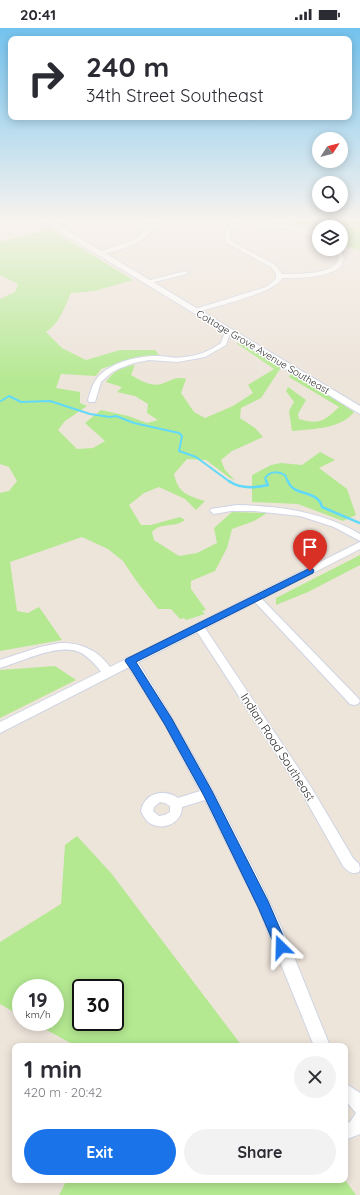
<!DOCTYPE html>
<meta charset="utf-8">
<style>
:root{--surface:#fff;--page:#f2f2f3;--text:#2b2b33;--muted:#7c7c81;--accent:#1a73e8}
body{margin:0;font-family:Quicksand,sans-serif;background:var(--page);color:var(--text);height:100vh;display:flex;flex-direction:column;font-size:15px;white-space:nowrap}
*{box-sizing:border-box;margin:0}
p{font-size:13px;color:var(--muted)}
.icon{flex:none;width:22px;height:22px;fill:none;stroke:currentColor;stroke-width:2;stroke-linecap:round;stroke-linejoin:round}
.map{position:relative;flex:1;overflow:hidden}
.drawer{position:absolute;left:12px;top:1015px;width:336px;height:140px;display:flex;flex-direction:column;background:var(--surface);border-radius:8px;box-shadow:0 2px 10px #0003}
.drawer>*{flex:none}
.banner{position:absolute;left:8px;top:8px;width:344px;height:84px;border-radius:8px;box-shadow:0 2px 10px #0003;background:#fff;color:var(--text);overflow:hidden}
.needle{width:26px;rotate:54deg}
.tools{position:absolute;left:312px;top:104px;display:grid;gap:8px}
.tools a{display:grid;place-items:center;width:36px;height:36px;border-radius:50%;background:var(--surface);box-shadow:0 2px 10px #0003;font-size:20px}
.speed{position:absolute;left:12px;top:951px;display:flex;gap:8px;font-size:20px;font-weight:700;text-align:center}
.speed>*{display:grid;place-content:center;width:52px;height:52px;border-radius:50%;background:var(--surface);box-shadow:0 2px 10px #0003;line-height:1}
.speed small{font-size:10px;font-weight:400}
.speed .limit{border:2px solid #111;border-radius:6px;background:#fff;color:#111}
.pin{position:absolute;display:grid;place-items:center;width:34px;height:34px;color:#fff;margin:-41px -17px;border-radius:50% 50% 50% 0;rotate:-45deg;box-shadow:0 0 4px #0007}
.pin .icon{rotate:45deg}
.me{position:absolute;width:44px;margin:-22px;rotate:338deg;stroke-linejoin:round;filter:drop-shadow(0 0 3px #0008)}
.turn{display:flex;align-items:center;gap:14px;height:84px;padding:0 12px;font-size:18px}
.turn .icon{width:52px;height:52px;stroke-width:2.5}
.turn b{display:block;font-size:28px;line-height:34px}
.round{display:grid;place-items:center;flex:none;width:42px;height:42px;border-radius:21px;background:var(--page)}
.headline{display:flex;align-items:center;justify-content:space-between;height:68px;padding:0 12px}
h1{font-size:24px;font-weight:800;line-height:30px}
.button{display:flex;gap:8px;margin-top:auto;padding:8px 12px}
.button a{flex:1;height:46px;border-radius:24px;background:var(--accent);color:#fff;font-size:16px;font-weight:800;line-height:46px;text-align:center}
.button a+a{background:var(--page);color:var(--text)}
.status{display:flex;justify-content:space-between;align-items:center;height:28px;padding:0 20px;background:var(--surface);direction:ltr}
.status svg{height:11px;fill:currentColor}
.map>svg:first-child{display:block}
.green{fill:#b4e991;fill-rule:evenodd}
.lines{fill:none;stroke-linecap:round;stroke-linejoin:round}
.stream-far1{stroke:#63d9f9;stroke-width:2}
.stream{stroke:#63d9f9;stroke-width:2.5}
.minor-casing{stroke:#cfd4e4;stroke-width:2}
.tertiary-casing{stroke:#cfd4e4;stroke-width:2}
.secondary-casing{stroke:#cfd4e4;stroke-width:2}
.minor{fill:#fff;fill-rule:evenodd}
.tertiary{fill:#fff;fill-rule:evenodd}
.secondary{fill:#fff;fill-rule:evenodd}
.route{fill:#1a73e8;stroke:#114b97}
.labels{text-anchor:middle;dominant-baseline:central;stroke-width:3;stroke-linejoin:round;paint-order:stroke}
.far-street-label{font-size:10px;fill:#2a2a2a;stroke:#fff}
.street-label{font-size:12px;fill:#2a2a2a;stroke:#fff}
</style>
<div class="status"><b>20:41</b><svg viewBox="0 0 49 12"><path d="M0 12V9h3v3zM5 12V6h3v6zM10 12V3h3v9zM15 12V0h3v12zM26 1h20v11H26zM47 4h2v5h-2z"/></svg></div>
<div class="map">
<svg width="360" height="1167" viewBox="0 0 360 1167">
<rect width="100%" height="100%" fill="#ede4da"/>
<g class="green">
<path d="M286,191H360V222C353,219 347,220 341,216V199H319V204L286,193Z"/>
<path d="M50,201L133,252L94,263L71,265C64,280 60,295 46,304L62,320L86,332L120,322H155L159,327L137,329L101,341L96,348L61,346L56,360L80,364V375L87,378L65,393L58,402L77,421L93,420L105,413L85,395L101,382L128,388L147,395L158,392L147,385L148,376L135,368L117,364L122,359L106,354C113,343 122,339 135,337L131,347C140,352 150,359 161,356C172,353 174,348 186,351L181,365L194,384L205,390L233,378L253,365L248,357L274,341L236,315L244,316L282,338L261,370L241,380L240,390L255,400L263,409L232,423L221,432L225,442L235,452L230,450L206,432L187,431L174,446C178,465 188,468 205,473L196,482L185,471L159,459L144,465L129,477L141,497H151L180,489L185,492C172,501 163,493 152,504L154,512L179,528L197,525L217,515L214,500L232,484L267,485L254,493L232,501L227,520L215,543L191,553V561L206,582L202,583L205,586L186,592L184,590L180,591L171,581H158L135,551L123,533L108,521L82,509L10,534L17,583L28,585L39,579L62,612L0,623V465L9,463L17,453L9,439L0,436V271L15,264L18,256L0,247V214Z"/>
<path d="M292,344L354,384C341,401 312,401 292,403L289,383L294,374L286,363L288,359L306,372L298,386L299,391C320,397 324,393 339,379L289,349Z"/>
<polygon points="320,424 335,432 319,440 347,461 356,487 343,493 298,476 252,474 252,447 271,437 281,435 302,437"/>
<polygon points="360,527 360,537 308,564 276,577 276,570"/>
<polygon points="55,638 76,652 0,690 0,642"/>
<path d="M77,808L111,845L242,1018H76L32,994H55V960H21V988L0,976V914L61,876L65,817ZM81,960H115V994H81Z"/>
<polygon points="67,1152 345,1152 356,1167 59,1167"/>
</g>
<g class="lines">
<g class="stream-far1">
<polyline points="1,373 9,368 21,374 50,373 90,386 110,389 116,388 134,395 179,405 182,408 179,423 196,429 230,454"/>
<path d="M267,454L265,450C270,443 278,443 285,447L288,454"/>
</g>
<g class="stream">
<path d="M229,453C240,461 255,460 268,457L266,453"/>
<path d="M288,453C293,469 318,461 322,479L360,495"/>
</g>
<defs>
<g id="minor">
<path d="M147,191H160C156,196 153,202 149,206C135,219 116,223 99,227L96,225L133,212L148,200L137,198L136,195ZM147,195H152L150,197L142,196Z"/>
<path d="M228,191L287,197L319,206V210L287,201L241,196C233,200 227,203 231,213L275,237L282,246C294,246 336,247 338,231C339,228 337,224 336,221L341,220L344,230C343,233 342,237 340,239C328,250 297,250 282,250C280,263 211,280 196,284H192V282L266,259L276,251V246L271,239L227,215C222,205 226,199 236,194Z"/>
<polygon points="185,243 188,245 187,246 146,256 143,254"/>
<path d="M226,301L231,302L226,317L205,329L178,334L149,332L134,335L118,341L111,345L101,354L95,374H89L88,372C90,366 91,360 94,355C105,335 136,328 157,328C166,328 175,331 184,329C197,328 210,323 221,315Z"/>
<path d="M237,477C280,478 323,484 360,506V513L334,499L300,488L254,483H231L214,486L210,483L211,481Z"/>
<polygon points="256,567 259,568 358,670 360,673 358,676 354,677 350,676 253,572 251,570"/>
<path d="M199,596L203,597L311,759L353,830L359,836L360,841L359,844C351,847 348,843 343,838L303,767L194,599Z"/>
<path d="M60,615C82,614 102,624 113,644L112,647H104C97,639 89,628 79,624C58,615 21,634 0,640V632L40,619Z"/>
<path d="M130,629L134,630L140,637C187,713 230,792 269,873C292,920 310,970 330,1018H314L258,879L205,772L182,779C182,796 161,804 148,794C145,791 143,787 141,783C144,765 164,760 178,770L200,763L165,697L125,633L126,630ZM160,774L165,775L170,778V784L165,787L159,788L153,783L154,779Z"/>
<polygon points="345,1055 360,1065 360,1106 345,1112 345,1096 350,1094 356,1085 345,1072"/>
</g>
<polygon id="tertiary" points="360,514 360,521 0,705 0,694"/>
<polygon id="secondary" points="39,191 48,191 360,378 360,386"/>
</defs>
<use href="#minor" class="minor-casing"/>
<use href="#tertiary" class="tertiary-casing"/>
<use href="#secondary" class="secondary-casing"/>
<use href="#minor" class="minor"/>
<use href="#tertiary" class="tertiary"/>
<use href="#secondary" class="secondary"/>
</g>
<linearGradient id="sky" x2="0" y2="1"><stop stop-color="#73c3ef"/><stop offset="0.54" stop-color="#f7f3ee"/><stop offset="1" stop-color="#f7f3ee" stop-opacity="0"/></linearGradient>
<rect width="360" height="355" fill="url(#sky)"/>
<polygon class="route" points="310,540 313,541 314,543 313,545 136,634 172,691 212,763 268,873 288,919 286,923 281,925 277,923 258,879 204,768 165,697 132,643 125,633 126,631"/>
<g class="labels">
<g class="far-street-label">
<text transform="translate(263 324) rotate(31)">Cottage Grove Avenue Southeast</text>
</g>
<g class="street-label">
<text transform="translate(278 719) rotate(57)">Indian Road Southeast</text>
</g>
</g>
</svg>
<div class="tools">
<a><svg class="needle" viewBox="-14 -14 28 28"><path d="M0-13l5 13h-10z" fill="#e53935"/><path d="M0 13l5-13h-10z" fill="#7c7c81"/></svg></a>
<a><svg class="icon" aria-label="search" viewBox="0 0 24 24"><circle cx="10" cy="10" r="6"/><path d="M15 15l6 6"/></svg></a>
<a><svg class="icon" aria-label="layers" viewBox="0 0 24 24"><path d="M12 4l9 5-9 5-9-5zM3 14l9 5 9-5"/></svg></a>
</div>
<div class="speed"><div>19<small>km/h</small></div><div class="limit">30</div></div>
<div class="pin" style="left:310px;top:543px;background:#d93025"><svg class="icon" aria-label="arrive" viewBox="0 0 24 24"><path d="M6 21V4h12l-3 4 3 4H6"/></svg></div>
<svg class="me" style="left:281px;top:919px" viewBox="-20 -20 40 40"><path d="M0-17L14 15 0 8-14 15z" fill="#1a73e8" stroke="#fff" stroke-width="4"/></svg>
<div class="banner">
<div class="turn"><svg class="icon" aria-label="right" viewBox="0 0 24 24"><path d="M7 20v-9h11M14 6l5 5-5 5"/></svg><div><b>240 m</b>34th Street Southeast</div></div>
</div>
<section class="drawer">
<div class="headline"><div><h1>1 min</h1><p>420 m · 20:42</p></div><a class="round"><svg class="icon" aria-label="close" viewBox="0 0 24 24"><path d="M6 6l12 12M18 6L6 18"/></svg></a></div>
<div class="button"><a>Exit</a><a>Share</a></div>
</section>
</div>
